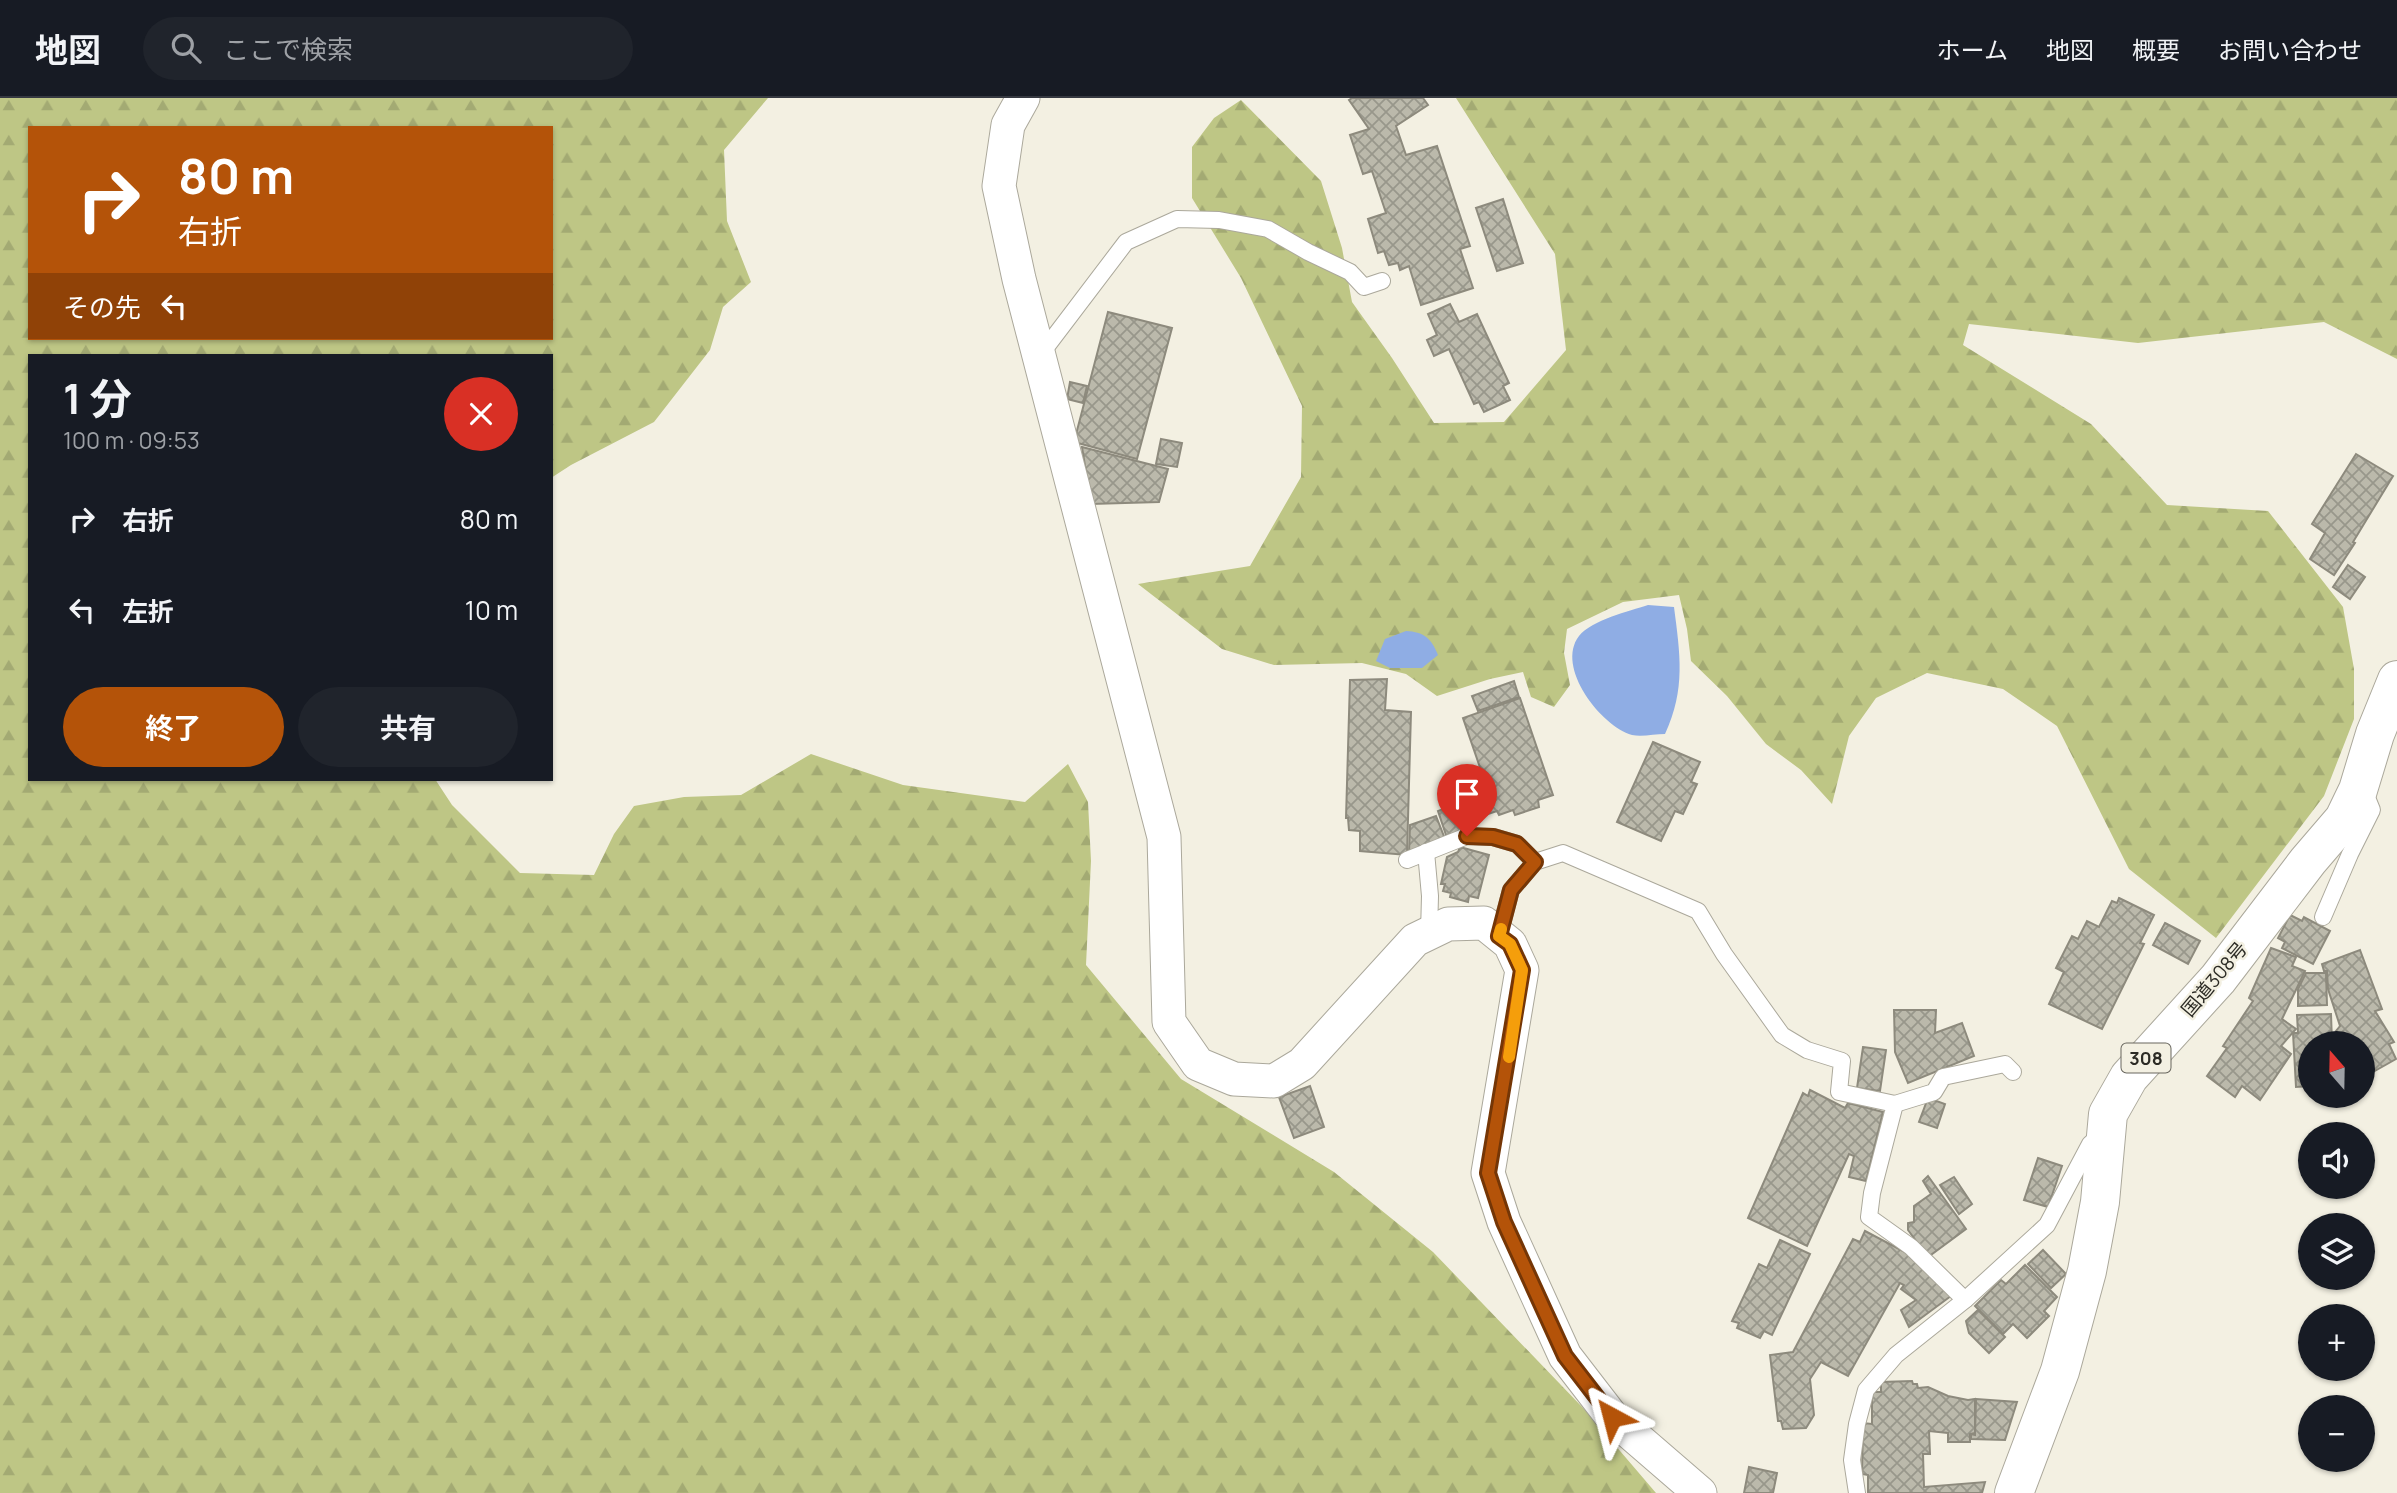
<!DOCTYPE html>
<html lang="ja">
<meta charset="utf-8">
<style>
:root{--surface:#171b24;--page:#20242c;--text:#f1f3f6;--muted:#9ea1a6;--line:#363941;--accent:#b45309}
body{margin:0;font-family:Manrope,"Noto Sans JP",sans-serif;background:var(--page);color:var(--text);height:100vh;display:flex;flex-direction:column;font-size:26px;white-space:nowrap}
*{box-sizing:border-box;margin:0}
p{font-size:23px;color:var(--muted)}
.icon{flex:none;width:38px;height:38px;fill:none;stroke:currentColor;stroke-width:2;stroke-linecap:round;stroke-linejoin:round}
.map{position:relative;flex:1;overflow:hidden}
.details{position:absolute;left:28px;top:256px;width:525px;height:427px;display:flex;flex-direction:column;background:var(--surface);border-radius:0px;box-shadow:0 2px 5px #0004}
.details>*{flex:none}
.top-card{position:absolute;left:28px;top:28px;width:525px;height:214px;border-radius:0px;box-shadow:0 2px 5px #0004;background:#b45309;color:#fff;overflow:hidden}
.needle{width:46px;rotate:340deg}
.controls{position:absolute;left:2298px;top:933px;display:grid;gap:14px}
.controls a{display:grid;place-items:center;width:77px;height:77px;border-radius:50%;background:var(--surface);box-shadow:0 2px 5px #0004;font-size:35px}
.pin{position:absolute;display:grid;place-items:center;width:60px;height:60px;color:#fff;margin:-72px -30px;border-radius:50% 50% 50% 0;rotate:-45deg;box-shadow:0 0 7px #0007}
.pin .icon{rotate:45deg}
.me{position:absolute;width:77px;margin:-38px;rotate:322deg;stroke-linejoin:round;filter:drop-shadow(0 0 5px #0008)}
.turn{display:flex;align-items:center;gap:24px;height:147px;padding:0 35px;font-size:32px}
.turn .icon{width:91px;height:91px;stroke-width:2.5}
.turn b{display:block;font-size:49px;line-height:60px}
.then{display:flex;align-items:center;height:66px;padding:0 35px;background:#0003;gap:14px;font-size:26px}
.round{display:grid;place-items:center;flex:none;width:74px;height:74px;border-radius:37px;background:var(--page)}
.headline{display:flex;align-items:center;justify-content:space-between;height:119px;padding:0 35px}
h1{font-size:42px;font-weight:700;line-height:52px}
.action{display:flex;gap:14px;margin-top:auto;padding:14px 35px}
.action a{flex:1;height:80px;border-radius:42px;background:var(--accent);color:#fff;font-size:28px;font-weight:700;line-height:80px;text-align:center}
.action a+a{background:var(--page);color:var(--text)}
ul{padding:0;list-style:none}
li{display:flex;align-items:center;gap:21px;height:91px;padding:0 35px}
li div{flex:1}
li b{display:block;font-size:26px}
li em{font-style:normal}
header{display:flex;align-items:center;gap:42px;box-sizing:border-box;height:98px;padding:0 35px;background:var(--surface);border-bottom:2px solid var(--line)}
header strong{font-size:33px}
nav{display:flex;gap:38px;margin-inline-start:auto;font-size:24px}
.search{width:490px;height:63px;background:var(--page);display:flex;align-items:center;gap:18px;box-sizing:border-box;padding:0 24px;border-radius:38px;color:var(--muted);font-size:26px}
.map>svg:first-child{display:block}
.forest{fill:url(#forest-firs);fill-rule:evenodd}
.water{fill:#8fade4}
.building{fill:url(#building-cross-hatch);stroke:#8d8a7d;stroke-width:2}
.lines{fill:none;stroke-linecap:round;stroke-linejoin:round}
.service-casing{stroke:#aba89b;stroke-width:18}
.minor-casing{stroke:#aba89b;stroke-width:35}
.trunk-casing{stroke:#aba89b;stroke-width:40}
.service{stroke:#fff;stroke-width:16}
.minor{stroke:#fff;stroke-width:33}
.trunk{stroke:#fff;stroke-width:38}
.route-casing{stroke:#753606;stroke-width:18}
.route{stroke:#b45309;stroke-width:12}
.slow{stroke:#f59e0b;stroke-width:12}
.labels{text-anchor:middle;dominant-baseline:central;stroke-width:5;stroke-linejoin:round;paint-order:stroke}
.shield{fill:#f3f0e2;stroke:#68665e;stroke-width:2}
.shield-label{font-size:18px;font-weight:bold;fill:#2c2b25}
.street-label{font-size:19px;fill:#2c2b25;stroke:#f3f0e2}
</style>
<header>
<strong>地図</strong>
<div class="search"><svg class="icon" aria-label="search" viewBox="0 0 24 24"><circle cx="10" cy="10" r="6"/><path d="M15 15l6 6"/></svg>ここで検索</div>
<nav><a>ホーム</a><a>地図</a><a>概要</a><a>お問い合わせ</a></nav>
</header>
<div class="map">
<svg width="2397" height="1395" viewBox="0 0 2397 1395">
<defs>
<pattern id="forest-firs" width="22" height="20" patternUnits="userSpaceOnUse" patternTransform="scale(1.75)"><rect width="22" height="20" fill="#bec685"/><path d="M5 1l3.5 6h-7zM16 11l3.5 6h-7z" fill="#a3aa73"/></pattern>
<pattern id="building-cross-hatch" width="8" height="8" patternUnits="userSpaceOnUse" patternTransform="scale(1.75)"><rect width="8" height="8" fill="#bbb9ab"/><path d="M0 0l8 8M0 8l8-8" fill="none" stroke="#98978b"/></pattern>
</defs>
<rect width="100%" height="100%" fill="#f3f0e2"/>
<g class="forest">
<path d="M0,0H768L724,52L727,123L751,184L723,209L710,252L654,324L571,367L551,380V257H30V681H435L452,707L520,775L594,777L614,736L634,708L684,699L741,697L811,656L903,687L1025,704L1068,666L1088,704L1091,763L1086,867L1181,981L1334,1074L1433,1154L1585,1312L1656,1395H0ZM30,30H551V240H30Z"/>
<polygon points="1456,0 2397,0 2397,261 2324,224 2138,245 1969,226 1963,247 2091,326 2167,407 2268,413 2343,509 2354,571 2354,621 2324,698 2216,840 2129,771 2057,628 2003,591 1927,575 1876,600 1849,638 1832,706 1801,672 1766,646 1727,598 1691,563 1687,531 1679,497 1623,504 1567,531 1564,555 1570,587 1554,609 1531,599 1523,574 1490,581 1437,598 1406,576 1362,565 1274,567 1222,551 1138,486 1250,468 1301,379 1302,308 1241,180 1192,100 1192,49 1214,20 1241,2 1321,83 1342,150 1352,204 1392,260 1434,325 1504,324 1566,252 1555,156"/>
</g>
<g class="water">
<path d="M1648,507L1674,509C1680,556 1686,591 1665,636C1655,636 1642,639 1632,637C1601,628 1555,569 1579,538C1592,522 1629,513 1648,507Z"/>
<path d="M1406,533C1424,534 1431,540 1438,557L1422,570H1390L1376,563L1385,541Z"/>
</g>
<g class="building">
<polygon points="1352,0 1423,0 1428,7 1396,28 1406,57 1437,48 1470,148 1460,151 1473,190 1421,207 1409,168 1400,172 1398,165 1389,167 1384,153 1378,155 1368,121 1386,115 1372,73 1363,76 1350,37 1369,31 1349,2"/>
<polygon points="1503,101 1523,165 1497,173 1476,110"/>
<polygon points="1450,206 1459,224 1477,216 1509,285 1503,288 1510,302 1484,314 1479,304 1474,306 1449,251 1434,258 1427,242 1437,237 1428,216"/>
<polygon points="1108,214 1172,230 1137,361 1074,344"/>
<polygon points="1070,284 1087,288 1083,305 1067,301"/>
<polygon points="1161,341 1182,345 1177,369 1156,366"/>
<polygon points="1082,349 1168,371 1159,404 1091,406"/>
<polygon points="2356,356 2393,378 2353,444 2355,445 2334,477 2310,461 2325,435 2312,426"/>
<polygon points="2348,467 2365,479 2350,501 2333,489"/>
<polygon points="1387,581 1385,612 1411,614 1407,757 1360,753 1360,733 1349,732 1348,720 1346,720 1350,582"/>
<polygon points="1514,583 1519,599 1478,613 1472,598"/>
<polygon points="1520,600 1553,697 1538,702 1539,709 1515,717 1513,712 1499,717 1497,713 1482,718 1473,691 1486,687 1463,620"/>
<polygon points="1653,644 1700,664 1691,684 1697,686 1683,716 1675,713 1661,743 1617,724"/>
<polygon points="1453,707 1463,734 1447,740 1438,713"/>
<polygon points="1436,718 1445,741 1409,754 1410,727"/>
<polygon points="1460,749 1489,757 1478,800 1469,798 1468,804 1450,799 1451,795 1443,793 1445,786 1441,786 1447,759 1458,754"/>
<polygon points="2119,800 2154,817 2140,845 2144,846 2102,931 2049,906 2064,874 2056,870 2072,838 2078,841 2087,823 2099,829 2112,803 2117,805"/>
<polygon points="2290,817 2302,823 2304,819 2330,833 2313,866 2282,850 2285,844 2278,840"/>
<polygon points="2165,825 2200,843 2188,866 2153,847"/>
<polygon points="2271,850 2296,859 2292,868 2305,873 2282,921 2296,931 2281,948 2291,956 2260,1002 2242,988 2235,999 2207,978 2227,950 2223,948 2253,903 2249,900"/>
<polygon points="2360,852 2382,911 2375,913 2394,944 2389,946 2396,961 2373,974 2365,961 2362,963 2362,945 2344,945 2336,933 2340,928 2328,891 2327,873 2324,873 2322,866"/>
<polygon points="2306,875 2326,875 2327,907 2298,908 2298,891"/>
<polygon points="1894,912 1936,912 1935,935 1962,925 1974,958 1908,985 1895,954"/>
<polygon points="2331,916 2332,945 2310,945 2310,988 2296,989 2293,935 2298,935 2297,917"/>
<polygon points="1863,949 1886,952 1880,993 1857,990"/>
<polygon points="1310,988 1324,1029 1294,1040 1279,999"/>
<polygon points="1810,992 1845,1010 1848,1005 1883,1014 1866,1083 1849,1079 1854,1058 1849,1056 1807,1148 1748,1120 1803,995 1808,998"/>
<polygon points="1928,1000 1945,1006 1937,1030 1919,1024"/>
<polygon points="2038,1060 2062,1068 2048,1109 2024,1102"/>
<polygon points="1928,1078 1966,1131 1928,1159 1908,1132 1908,1125 1914,1124 1914,1108 1931,1096 1923,1083"/>
<polygon points="1954,1079 1972,1106 1959,1116 1940,1087"/>
<polygon points="1865,1133 1905,1154 1951,1198 1909,1229 1901,1212 1916,1202 1901,1191 1904,1187 1900,1185 1848,1278 1821,1264 1810,1281 1814,1317 1806,1330 1783,1331 1781,1323 1778,1323 1770,1257 1793,1254 1853,1141 1860,1144"/>
<polygon points="1780,1142 1810,1156 1772,1237 1764,1233 1760,1240 1737,1230 1739,1225 1732,1223 1759,1166 1767,1170"/>
<polygon points="2043,1152 2066,1176 2051,1190 2028,1166"/>
<polygon points="2025,1167 2057,1199 2044,1213 2049,1218 2027,1240 2013,1226 2003,1236 1975,1208 2001,1182 2006,1186"/>
<polygon points="1978,1212 2005,1239 1989,1255 1969,1235 1966,1223"/>
<polygon points="1912,1283 1913,1286 1917,1286 1918,1290 1928,1289 1948,1298 1968,1302 1975,1301 1975,1335 1970,1336 1970,1344 1948,1344 1948,1335 1929,1333 1930,1356 1923,1356 1924,1389 1985,1384 1982,1395 1868,1395 1868,1377 1862,1376 1863,1325 1872,1326 1872,1294 1881,1294 1881,1284"/>
<polygon points="1976,1301 2017,1304 2005,1342 1971,1341 1971,1336 1975,1337"/>
<polygon points="1749,1369 1777,1375 1773,1395 1744,1395"/>
</g>
<g class="lines">
<defs>
<g id="service">
<polyline points="1041,256 1126,144 1177,121 1219,122 1268,131 1308,154 1350,174 1364,189 1382,183"/>
<polyline points="1426,754 1430,798 1429,835"/>
<polyline points="1407,762 1467,738 1493,739 1517,746 1535,764"/>
<polyline points="2323,819 2350,756 2372,712 2363,690"/>
<polyline points="1499,837 1511,792 1535,764 1563,755 1698,813 1724,856 1782,937 1807,952 1842,963 1839,994 1895,1006 1872,1095 1869,1119 1911,1149 1965,1202"/>
<polyline points="1895,1006 1934,994 1943,979 2005,966 2013,974"/>
<polyline points="1857,1395 1852,1362 1857,1326 1866,1292 1896,1257 1965,1202 2047,1127 2090,1046 2098,1039"/>
</g>
<polyline id="minor" points="1023,0 1008,27 999,88 1019,181 1164,739 1169,924 1198,966 1234,981 1274,983 1302,966 1415,842 1448,826 1484,825 1510,846 1522,872 1488,1075 1504,1124 1565,1258 1612,1319 1700,1395"/>
<polyline id="trunk" points="2014,1395 2060,1273 2087,1173 2100,1104 2108,1016 2129,979 2218,881 2308,763 2344,721 2358,692 2375,636 2397,582"/>
</defs>
<use href="#service" class="service-casing"/>
<use href="#minor" class="minor-casing"/>
<use href="#trunk" class="trunk-casing"/>
<use href="#service" class="service"/>
<use href="#minor" class="minor"/>
<use href="#trunk" class="trunk"/>
</g>
<g class="lines">
<defs>
<polyline id="route" points="1467,738 1493,739 1517,746 1535,764 1511,792 1499,838 1510,846 1522,872 1488,1075 1504,1124 1565,1258 1612,1319"/>
</defs>
<use href="#route" class="route-casing"/>
<use href="#route" class="route"/>
<polyline class="slow" points="1501,831 1499,838 1510,846 1522,872 1509,959"/>
</g>
<g class="labels">
<rect class="shield" x="2121.5" y="945.5" width="49" height="29" rx="5"/>
<g class="shield-label">
<text x="2146" y="960">308</text>
</g>
<g class="street-label">
<text transform="translate(2214 881) rotate(-50)">国道308号</text>
</g>
</g>
</svg>
<div class="controls">
<a><svg class="needle" viewBox="-14 -14 28 28"><path d="M0-13l5 13h-10z" fill="#e53935"/><path d="M0 13l5-13h-10z" fill="#9ea1a6"/></svg></a>
<a><svg class="icon" aria-label="sound" viewBox="0 0 24 24"><path d="M4 9h4l5-4v14l-5-4H4zM17 9q2 3 0 6"/></svg></a>
<a><svg class="icon" aria-label="layers" viewBox="0 0 24 24"><path d="M12 4l9 5-9 5-9-5zM3 14l9 5 9-5"/></svg></a>
<a>+</a>
<a>−</a>
</div>
<div class="pin" style="left:1467px;top:738px;background:#d93025"><svg class="icon" aria-label="arrive" viewBox="0 0 24 24"><path d="M6 21V4h12l-3 4 3 4H6"/></svg></div>
<svg class="me" style="left:1612px;top:1319px" viewBox="-20 -20 40 40"><path d="M0-17L14 15 0 8-14 15z" fill="#b45309" stroke="#fff" stroke-width="4"/></svg>
<div class="top-card">
<div class="turn"><svg class="icon" aria-label="right" viewBox="0 0 24 24"><path d="M7 20v-9h11M14 6l5 5-5 5"/></svg><div><b>80 m</b>右折</div></div>
<div class="then">その先<svg class="icon" aria-label="left" viewBox="0 0 24 24"><path d="M17 20v-9H6M10 6l-5 5 5 5"/></svg></div>
</div>
<section class="details">
<div class="headline"><div><h1>1 分</h1><p>100 m · 09:53</p></div><a class="round" style="background:#d93025;color:#fff"><svg class="icon" aria-label="close" viewBox="0 0 24 24"><path d="M6 6l12 12M18 6L6 18"/></svg></a></div>
<ul>
<li><svg class="icon" aria-label="right" viewBox="0 0 24 24"><path d="M7 20v-9h11M14 6l5 5-5 5"/></svg><div><b>右折</b></div><em>80 m</em></li>
<li><svg class="icon" aria-label="left" viewBox="0 0 24 24"><path d="M17 20v-9H6M10 6l-5 5 5 5"/></svg><div><b>左折</b></div><em>10 m</em></li>
</ul>
<div class="action"><a>終了</a><a>共有</a></div>
</section>
</div>
